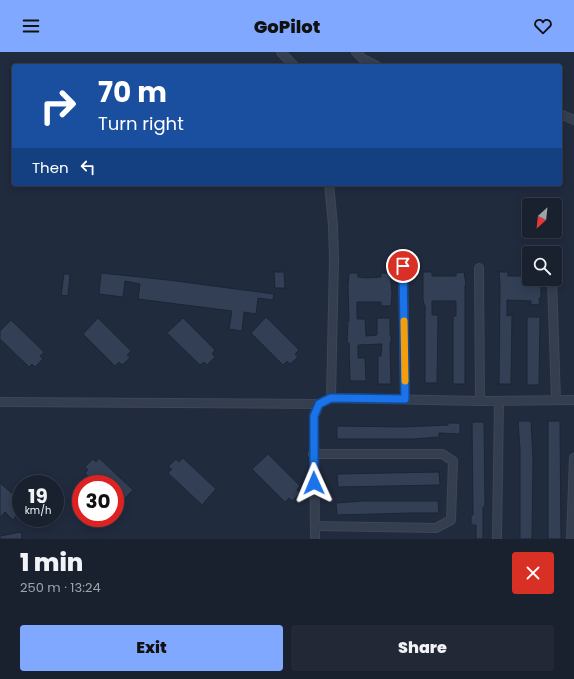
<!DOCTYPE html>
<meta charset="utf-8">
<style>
:root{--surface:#19202e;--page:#222836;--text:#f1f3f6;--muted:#9fa3aa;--line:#373e4a;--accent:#80a8ff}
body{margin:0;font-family:Poppins,sans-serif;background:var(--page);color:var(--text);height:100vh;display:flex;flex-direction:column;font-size:15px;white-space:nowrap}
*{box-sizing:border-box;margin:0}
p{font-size:13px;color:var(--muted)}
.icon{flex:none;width:22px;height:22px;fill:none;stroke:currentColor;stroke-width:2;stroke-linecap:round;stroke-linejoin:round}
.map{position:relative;height:487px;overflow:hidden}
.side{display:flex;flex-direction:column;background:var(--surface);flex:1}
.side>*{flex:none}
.top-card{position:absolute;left:12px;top:12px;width:550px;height:122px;border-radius:4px;box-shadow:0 2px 10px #0003,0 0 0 1px var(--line);background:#1a4fa0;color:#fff;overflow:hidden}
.needle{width:26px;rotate:207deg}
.controls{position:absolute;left:522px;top:146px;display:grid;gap:8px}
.controls a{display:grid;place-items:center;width:40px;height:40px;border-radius:4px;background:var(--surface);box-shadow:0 2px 10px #0003,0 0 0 1px var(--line);font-size:20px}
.speed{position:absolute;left:12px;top:423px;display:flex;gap:8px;font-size:20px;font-weight:700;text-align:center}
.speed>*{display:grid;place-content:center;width:52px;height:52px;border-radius:50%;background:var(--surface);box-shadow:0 2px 10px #0003,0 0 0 1px var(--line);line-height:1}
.speed small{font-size:10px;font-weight:400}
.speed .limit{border:6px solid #d22;background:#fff;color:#111}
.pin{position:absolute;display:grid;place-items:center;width:34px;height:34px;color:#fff;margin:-17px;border:2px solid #fff;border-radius:50%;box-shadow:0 1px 4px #0007}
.me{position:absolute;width:44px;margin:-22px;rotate:359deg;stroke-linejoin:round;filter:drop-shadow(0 0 3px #0008)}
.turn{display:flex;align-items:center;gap:14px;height:84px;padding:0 20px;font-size:18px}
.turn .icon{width:52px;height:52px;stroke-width:2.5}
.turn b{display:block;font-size:28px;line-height:34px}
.then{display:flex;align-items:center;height:38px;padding:0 20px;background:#0003;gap:8px;font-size:15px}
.round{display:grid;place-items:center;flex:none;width:42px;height:42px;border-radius:4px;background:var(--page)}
.summary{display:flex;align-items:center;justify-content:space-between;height:68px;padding:0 20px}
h1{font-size:24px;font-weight:800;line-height:30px}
.primary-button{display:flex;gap:8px;margin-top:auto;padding:8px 20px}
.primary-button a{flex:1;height:46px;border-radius:4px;background:var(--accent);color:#111;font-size:16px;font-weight:800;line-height:46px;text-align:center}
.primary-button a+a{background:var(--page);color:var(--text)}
header{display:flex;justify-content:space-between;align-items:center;height:52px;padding:0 20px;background:var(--accent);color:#111;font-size:18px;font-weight:800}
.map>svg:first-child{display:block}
.building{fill:#323f55;stroke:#1c2535}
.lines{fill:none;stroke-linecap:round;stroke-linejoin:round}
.minor-casing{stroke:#3e4757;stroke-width:10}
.minor{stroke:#353e4e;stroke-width:8}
.route-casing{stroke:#114b97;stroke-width:10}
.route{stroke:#1a73e8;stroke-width:7}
.slow{stroke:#f59e0b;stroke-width:7}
</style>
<header><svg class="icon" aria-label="menu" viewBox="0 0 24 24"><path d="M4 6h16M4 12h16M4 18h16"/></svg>GoPilot<svg class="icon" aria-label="heart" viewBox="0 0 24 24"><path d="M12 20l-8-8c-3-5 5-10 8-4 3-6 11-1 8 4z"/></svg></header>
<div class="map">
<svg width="574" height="487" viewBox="0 0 574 487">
<rect width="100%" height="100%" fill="#212b3e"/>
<g class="building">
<polygon points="274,220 284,220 285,236 275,236"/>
<polygon points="423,220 432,220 432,224 456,224 456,221 464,220 466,233 465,233 465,332 453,332 453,264 456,264 456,249 432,249 432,263 438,263 437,331 425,331 425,253 424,253 423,248"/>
<polygon points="499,220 508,220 508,224 529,224 529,227 541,227 541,246 539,246 540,252 531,253 531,249 507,248 507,264 512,263 511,332 499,332 500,233"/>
<polygon points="101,221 168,228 274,242 273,248 258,246 256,262 244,260 242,279 229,277 232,259 138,247 140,232 125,229 123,245 99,242"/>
<polygon points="349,221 358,221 358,225 365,226 381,225 381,221 390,221 392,241 391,254 381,254 381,250 357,250 357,267 365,267 366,284 377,283 377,266 390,266 390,283 391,283 391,291 390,291 391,332 378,332 378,304 381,304 382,292 358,293 358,306 365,306 366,329 350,329 349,291 347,291 348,269 349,269 348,234"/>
<polygon points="64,222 70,222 68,244 61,243"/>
<polygon points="266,265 299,298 295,302 298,305 290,312 287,309 283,313 251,281"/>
<polygon points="527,265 540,265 539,333 527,333"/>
<polygon points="98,266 131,299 127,303 130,306 122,313 119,310 115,314 83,282"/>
<polygon points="183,266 215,298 212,302 215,305 207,313 204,310 200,313 167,281"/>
<polygon points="11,268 44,300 40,304 43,307 35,315 32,312 29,315 0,287 0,279"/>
<polygon points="518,369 531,369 533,408 532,487 520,487 520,397"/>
<polygon points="548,369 560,369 561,487 548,487"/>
<polygon points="472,370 484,370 485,455 483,455 483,487 476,487 476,473 471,473 471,463 473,463"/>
<polygon points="448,371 460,371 460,382 439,381 439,385 413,387 337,387 337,374 402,375 448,373"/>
<polygon points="268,402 300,434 297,438 300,441 292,449 289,446 285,450 252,417"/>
<polygon points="99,406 133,438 118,453 115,450 115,432 96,432 85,421 88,418 85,415 93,407 96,410"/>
<polygon points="183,406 216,437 202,453 168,421 172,417 168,415 176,407 179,410"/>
<polygon points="439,420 440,433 338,435 337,422"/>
<polygon points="0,431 21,449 21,469 16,464 13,468 5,460 0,466"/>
<polygon points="363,449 438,449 439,461 411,461 337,463 336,451"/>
<polygon points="21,480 22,487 0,487 0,484"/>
</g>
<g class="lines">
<defs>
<g id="minor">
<polyline points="281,0 294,14"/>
<polyline points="356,0 363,7 377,14"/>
<polyline points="560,62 574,68"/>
<polyline points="329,132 333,173 334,207 331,346"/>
<polyline points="403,214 405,347"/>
<polyline points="479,216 480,349"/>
<polyline points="552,227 556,348"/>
<polyline points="0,350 319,352 331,346 480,349 574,348"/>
<polyline points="313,402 442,402 453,409 451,468 436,476 315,474"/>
<polyline points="315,487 314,364 319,352"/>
<polyline points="497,487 499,349"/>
<polyline points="571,487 574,406"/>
</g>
</defs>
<use href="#minor" class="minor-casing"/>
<use href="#minor" class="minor"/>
</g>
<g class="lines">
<defs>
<polyline id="route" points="314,431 314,364 319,352 331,346 405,347 403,214"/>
</defs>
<use href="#route" class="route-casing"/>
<use href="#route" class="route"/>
<polyline class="slow" points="404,269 405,329"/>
</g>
</svg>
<div class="controls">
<a><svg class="needle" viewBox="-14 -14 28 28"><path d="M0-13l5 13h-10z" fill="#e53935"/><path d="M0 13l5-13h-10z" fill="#9fa3aa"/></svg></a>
<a><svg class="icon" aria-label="search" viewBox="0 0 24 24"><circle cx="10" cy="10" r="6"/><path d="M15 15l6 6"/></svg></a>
</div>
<div class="speed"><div>19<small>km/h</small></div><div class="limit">30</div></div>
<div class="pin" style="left:403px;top:214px;background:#d93025"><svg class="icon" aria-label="arrive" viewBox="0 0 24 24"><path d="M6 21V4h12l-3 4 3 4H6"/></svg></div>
<svg class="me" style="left:314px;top:431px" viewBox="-20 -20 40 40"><path d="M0-17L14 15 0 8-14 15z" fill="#1a73e8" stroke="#fff" stroke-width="4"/></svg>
<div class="top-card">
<div class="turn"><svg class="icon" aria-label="right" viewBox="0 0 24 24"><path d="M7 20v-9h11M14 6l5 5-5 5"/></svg><div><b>70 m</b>Turn right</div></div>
<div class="then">Then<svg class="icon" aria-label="left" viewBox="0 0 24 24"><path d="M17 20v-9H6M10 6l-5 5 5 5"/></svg></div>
</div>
</div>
<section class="side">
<div class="summary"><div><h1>1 min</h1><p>250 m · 13:24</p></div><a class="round" style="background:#d93025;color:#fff"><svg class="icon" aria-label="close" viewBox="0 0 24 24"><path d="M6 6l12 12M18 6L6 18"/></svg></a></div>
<div class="primary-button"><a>Exit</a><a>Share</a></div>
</section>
